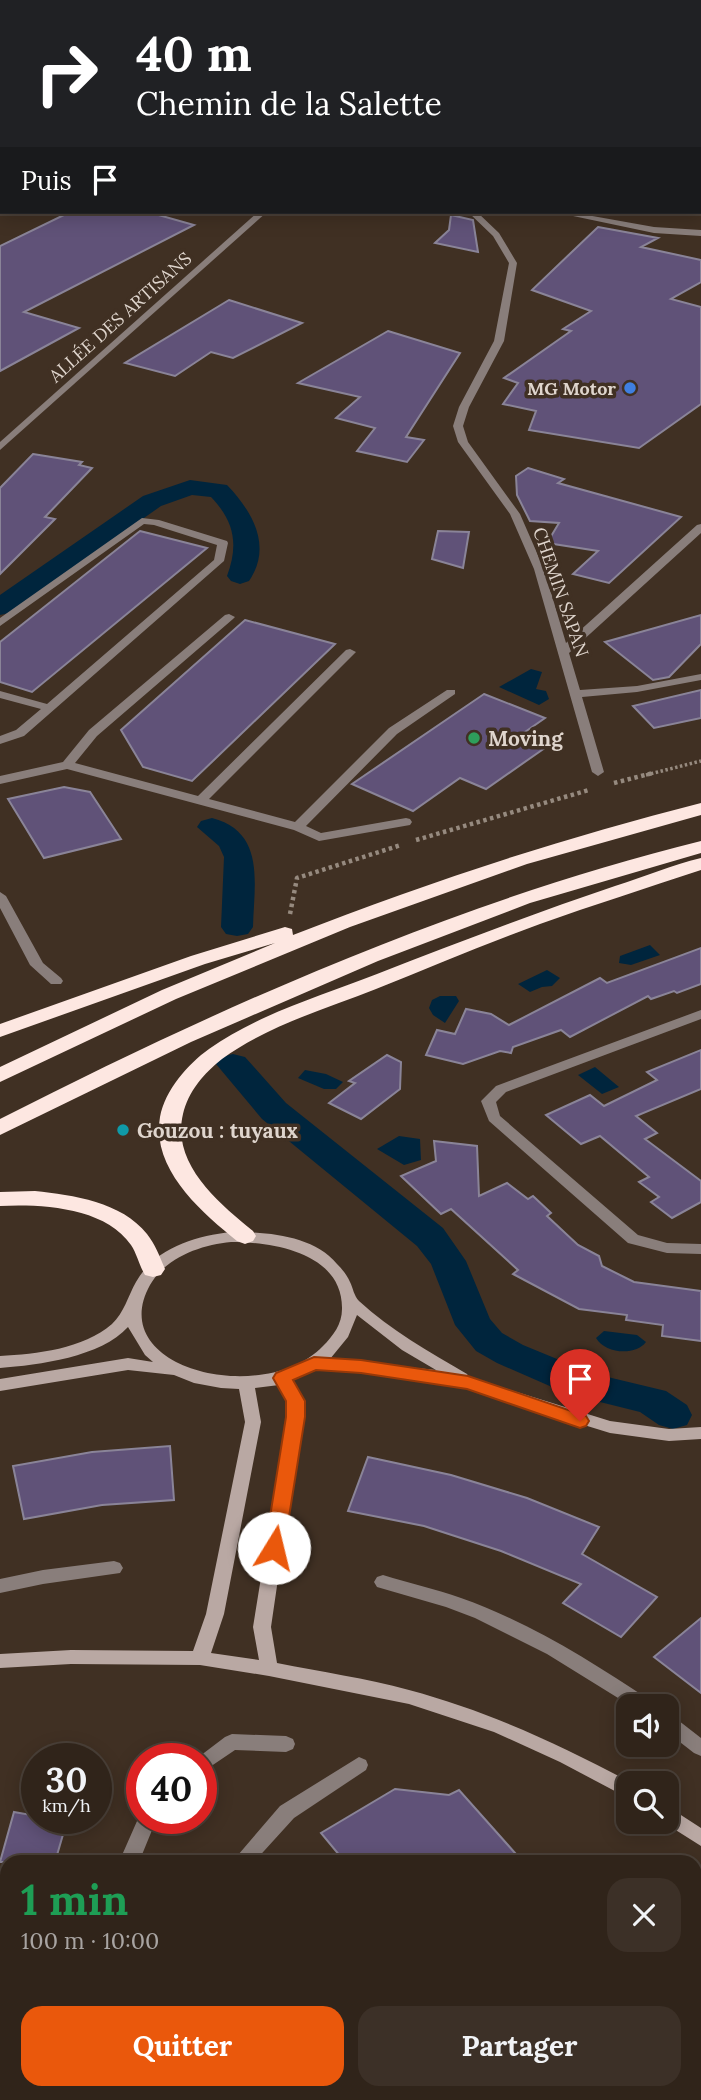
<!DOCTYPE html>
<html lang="fr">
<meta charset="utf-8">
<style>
:root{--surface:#30241a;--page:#3c3027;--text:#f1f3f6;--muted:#a8a4a2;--line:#4b4139;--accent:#ea580c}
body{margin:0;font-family:Lora,serif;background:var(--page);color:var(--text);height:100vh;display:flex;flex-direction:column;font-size:26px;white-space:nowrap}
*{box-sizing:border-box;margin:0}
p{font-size:23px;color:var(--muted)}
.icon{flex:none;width:38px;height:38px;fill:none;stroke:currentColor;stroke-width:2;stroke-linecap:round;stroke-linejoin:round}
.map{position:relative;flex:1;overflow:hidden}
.sheet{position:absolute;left:0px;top:1855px;width:702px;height:245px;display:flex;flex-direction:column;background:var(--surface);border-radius:21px 21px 0 0;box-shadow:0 4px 18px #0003,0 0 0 2px var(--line)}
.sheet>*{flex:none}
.top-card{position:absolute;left:0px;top:0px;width:702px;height:214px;box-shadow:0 4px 18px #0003,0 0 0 2px var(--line);background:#202124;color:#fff;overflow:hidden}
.buttons{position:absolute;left:616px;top:1694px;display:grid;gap:14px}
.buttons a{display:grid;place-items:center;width:63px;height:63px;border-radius:14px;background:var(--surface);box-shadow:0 4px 18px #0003,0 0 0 2px var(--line);font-size:35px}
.speed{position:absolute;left:21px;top:1743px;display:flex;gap:14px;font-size:35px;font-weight:700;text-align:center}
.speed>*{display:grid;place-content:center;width:91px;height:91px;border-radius:50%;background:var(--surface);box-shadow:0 4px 18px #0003,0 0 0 2px var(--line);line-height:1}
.speed small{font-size:18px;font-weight:400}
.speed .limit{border:10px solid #d22;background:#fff;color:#111}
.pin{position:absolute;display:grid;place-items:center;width:60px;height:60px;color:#fff;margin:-72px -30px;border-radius:50% 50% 50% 0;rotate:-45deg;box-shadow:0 0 7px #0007}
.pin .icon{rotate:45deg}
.me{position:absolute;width:77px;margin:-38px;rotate:9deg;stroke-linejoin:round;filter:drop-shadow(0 0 5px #0008)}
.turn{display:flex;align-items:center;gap:24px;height:147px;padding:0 21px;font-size:32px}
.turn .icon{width:91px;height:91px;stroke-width:2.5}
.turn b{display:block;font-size:49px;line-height:60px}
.then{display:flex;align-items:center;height:66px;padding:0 21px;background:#0003;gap:14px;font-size:26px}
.round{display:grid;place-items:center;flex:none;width:74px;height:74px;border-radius:21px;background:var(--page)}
.summary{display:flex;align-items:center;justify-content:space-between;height:119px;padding:0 21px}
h1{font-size:42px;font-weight:800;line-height:52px;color:#1e9e55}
.button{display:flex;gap:14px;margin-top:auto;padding:14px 21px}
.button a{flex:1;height:80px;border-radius:21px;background:var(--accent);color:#fff;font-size:28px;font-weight:800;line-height:80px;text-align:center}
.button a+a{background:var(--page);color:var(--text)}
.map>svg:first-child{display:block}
.water{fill:#00253d}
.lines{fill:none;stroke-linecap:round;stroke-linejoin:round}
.canal{fill:#00253d;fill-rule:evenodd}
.building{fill:#605278;stroke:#8a8498;stroke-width:2}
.path-far2{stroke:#968a7f;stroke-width:3.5;stroke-dasharray:2.5 2.5;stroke-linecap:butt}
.path-far1{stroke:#968a7f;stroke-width:4.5;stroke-dasharray:3.5 3.5;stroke-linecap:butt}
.path{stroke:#968a7f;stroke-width:6;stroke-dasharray:4.5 4.5;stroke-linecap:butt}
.lane{fill:#897e7b;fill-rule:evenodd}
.street{fill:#897e7b;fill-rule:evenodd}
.secondary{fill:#b9a8a3;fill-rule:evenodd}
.highway{fill:#fde7e1;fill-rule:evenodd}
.route{fill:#ea580c;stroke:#983908;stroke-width:2}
.shop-dot{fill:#3f7fe0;stroke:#403023;stroke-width:2.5}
.leisure-dot{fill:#2e9e5b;stroke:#403023;stroke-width:2.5}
.culture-dot{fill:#0f9aa8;stroke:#403023;stroke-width:2.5}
.labels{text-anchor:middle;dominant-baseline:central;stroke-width:7;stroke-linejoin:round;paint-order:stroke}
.far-street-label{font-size:18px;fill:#dfd5cd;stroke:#403023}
.far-poi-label{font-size:18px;font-weight:bold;fill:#dfd5cd;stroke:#403023;text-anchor:end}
.poi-label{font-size:21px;font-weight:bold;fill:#dfd5cd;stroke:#403023;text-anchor:start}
</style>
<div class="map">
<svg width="701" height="2100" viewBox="0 0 701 2100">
<rect width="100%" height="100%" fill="#403023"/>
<g class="water">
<polygon points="531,669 542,672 536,689 546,691 549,699 539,705 499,687"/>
<polygon points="650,945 660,955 631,965 619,963 620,956"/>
<polygon points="547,970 560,978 552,986 542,987 530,992 518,984"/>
<polygon points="440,996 456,996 459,1001 445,1023 433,1015 429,1008 432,1000"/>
<polygon points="595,1067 619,1087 602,1094 578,1075"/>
<polygon points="305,1070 326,1074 343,1082 336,1089 324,1089 298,1078"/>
<polygon points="399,1136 420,1139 421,1160 404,1165 377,1149"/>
<path d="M604,1331L637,1335L646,1342C636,1356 605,1354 596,1338Z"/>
</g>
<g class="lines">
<g class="canal">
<path d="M190,480L227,485C252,511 273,546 249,581L240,584L231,581L227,576C239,544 234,521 211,497L192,495L161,506L9,613L0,615V595L143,496Z"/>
<path d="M212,818C266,832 254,884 253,927L248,934L237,936L226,934L221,927L224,857L219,846L197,827L201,821Z"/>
<polygon points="233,1054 245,1057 286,1103 443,1228 466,1261 490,1319 502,1333 523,1345 591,1373 666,1391 687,1405 692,1415 687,1425 673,1429 659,1425 640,1412 568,1394 497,1363 476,1351 455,1325 431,1264 417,1246 262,1119 216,1064 221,1057"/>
</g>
</g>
<g class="building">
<polygon points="70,212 148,212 194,225 24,312 79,328 0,371 0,246"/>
<polygon points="451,215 473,220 478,252 435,243 449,230"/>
<polygon points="598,227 658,238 641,247 701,260 701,282 671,299 701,307 701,404 639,448 529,430 536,411 503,404 518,383 504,378 571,331 563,329 591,311 532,290"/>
<polygon points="229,300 302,323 233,358 211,352 175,376 125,363"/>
<polygon points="388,331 460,353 406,437 424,440 407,462 357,451 375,428 336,418 360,397 298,383"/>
<polygon points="33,454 82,462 79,465 92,468 45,517 55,519 0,574 0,488"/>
<polygon points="528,468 564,479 558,483 681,517 609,583 573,574 598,551 547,543 559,523 530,521 517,495 516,476"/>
<polygon points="140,531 207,548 32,692 0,682 0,642"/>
<polygon points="438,531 469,532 463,568 432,559"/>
<polygon points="701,615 701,644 669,677 653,680 605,642"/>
<polygon points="245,620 335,644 192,781 143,767 121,730"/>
<polygon points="701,690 701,718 654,728 633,706"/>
<polygon points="484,694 545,718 525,732 552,743 486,789 460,778 413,811 352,784"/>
<polygon points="64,787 90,792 121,839 44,858 8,799"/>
<polygon points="701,948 701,984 677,993 674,991 651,999 648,996 570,1037 561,1030 513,1047 511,1053 500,1051 463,1064 426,1055 437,1030 455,1034 466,1009 491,1014 509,1025 600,978 607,983"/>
<polygon points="701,1050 701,1089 636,1116 657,1133 645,1139 701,1181 701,1202 672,1218 651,1202 659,1197 639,1182 649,1177 600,1136 581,1144 546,1115 590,1095 604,1106 657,1080 647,1072"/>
<polygon points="387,1055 401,1062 400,1089 361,1119 329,1103 355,1083 349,1081"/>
<polygon points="434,1141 477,1146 479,1196 507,1183 528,1199 533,1196 551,1213 547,1216 578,1245 599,1256 602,1266 634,1282 701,1291 701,1341 662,1336 663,1325 626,1320 627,1315 579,1309 513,1274 518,1270 451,1209 441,1214 401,1176 436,1161"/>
<polygon points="170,1446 174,1500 102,1505 24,1519 13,1466 92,1452"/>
<polygon points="368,1457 451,1475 527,1498 599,1527 582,1554 657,1597 621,1637 563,1603 581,1584 501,1551 424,1526 348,1511"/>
<polygon points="701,1618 701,1693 654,1657"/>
<polygon points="395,1789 449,1795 459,1790 523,1862 427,1862 420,1855 408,1862 345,1862 321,1833"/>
<polygon points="14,1812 37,1816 37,1818 51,1818 48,1829 64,1831 55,1862 0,1862"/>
</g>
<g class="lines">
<polyline class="path-far2" points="646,775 701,761"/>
<g class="path-far1">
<polyline points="614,783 653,773"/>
<polyline points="416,840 589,790"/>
<polyline points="290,914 297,878 401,845"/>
</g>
<polyline class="path" points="347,2100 350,2093"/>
<g class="lane">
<polygon points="142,518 159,520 227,541 228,543 224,561 24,736 0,744 0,736 16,730 41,709 0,698 0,691 47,704 214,560 217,545 154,525 144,524 0,626 0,618"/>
<polygon points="229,614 235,617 233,619 97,736 75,763 198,796 346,650 350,649 356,652 209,799 295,822 389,728 447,690 455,690 455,694 397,734 306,826 321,833 406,818 410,819 412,822 410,825 319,841 294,830 67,769 0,784 0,776 63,762 89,730 225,615"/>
<polygon points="114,1561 120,1563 123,1568 120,1573 43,1584 0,1593 0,1579 43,1570"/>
<path d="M383,1575C409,1583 436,1589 461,1598C529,1622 591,1661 651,1701L654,1706H631L547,1654L475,1618L446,1607L377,1587L374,1582L377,1577Z"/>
<polygon points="667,1715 674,1717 701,1738 701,1756 694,1753 667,1732"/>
<polygon points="232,1734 286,1736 293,1739 295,1744 293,1749 286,1752 235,1750 201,1773 201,1759 196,1759 225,1737"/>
<polygon points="359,1757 366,1760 368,1765 366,1770 294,1818 254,1862 232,1862 280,1806"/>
<polygon points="141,1812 142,1818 157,1818 139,1862 119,1862"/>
<polygon points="695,1985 701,1987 701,2011 695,2009"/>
<polygon points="628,2093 651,2093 654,2100 631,2100"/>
</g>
<g class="street">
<polygon points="480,0 488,0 479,2"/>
<rect x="0" y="84" width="2" height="5"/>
<polygon points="258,212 267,212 0,450 0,442"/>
<polygon points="468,212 477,212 499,233 517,263 504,341 469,407 463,426 468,442 520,514 544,569 566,643 697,525 701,524 701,533 569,653 580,690 637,686 701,674 701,680 637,692 582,697 604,772 598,776 592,772 534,569 510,514 458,442 453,426 459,407 494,341 509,263 493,236"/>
<polygon points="554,212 570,212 654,227 701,230 701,236 654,233"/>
<polygon points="0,892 6,896 43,963 61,978 63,981 61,984 51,984 30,965 0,908"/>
<polygon points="701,1010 701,1019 506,1092 496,1102 500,1116 638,1235 667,1243 701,1244 701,1254 667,1253 628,1243 489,1121 481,1101 496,1086"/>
<polygon points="701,1869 701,1886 695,1888 695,1871"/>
<polygon points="0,1908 7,1909 7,1927 0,1926"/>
</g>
<g class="secondary">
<path d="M231,1232C266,1232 313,1235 337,1264C342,1269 347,1275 350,1282C353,1288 354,1296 359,1301C390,1330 430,1352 467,1374L469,1377L610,1421L669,1429L701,1427V1439L669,1441L610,1433L468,1389L411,1378L316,1369L292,1380L304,1401L271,1627L277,1663C321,1672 366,1678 409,1690C488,1711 561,1745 632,1783H628V1798L560,1762L494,1732L409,1704L269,1676L200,1665L71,1664L0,1668V1654L71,1650L193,1651L206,1614L245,1422L239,1389L221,1388L194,1383L174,1375L128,1370L0,1391V1379L128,1358L153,1362L145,1355L128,1327C101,1357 39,1365 0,1368V1356C37,1354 83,1349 112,1324C124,1313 128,1296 136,1282C155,1248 195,1236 231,1232ZM231,1242C273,1242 343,1253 342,1309C342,1324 333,1336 323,1346C265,1407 103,1370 150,1285C166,1257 201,1245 231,1242ZM357,1315L402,1350L436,1370L330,1359L348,1337ZM279,1385L288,1401L287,1417L253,1627L259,1660L211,1653L224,1614L261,1422L255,1388Z"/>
<polygon points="667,1806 701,1828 701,1846 663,1822 667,1822"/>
</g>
<g class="highway">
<path d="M701,803V815L527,864L350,927L176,999L0,1082V1067L162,990L275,943L205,964L0,1037V1024L191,956L285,927L292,929L293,935C426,883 562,838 701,803Z"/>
<path d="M701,841V853L530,903L378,961L191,1042L0,1135V1119C224,1005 456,902 701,841Z"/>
<path d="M701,858V870C647,888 593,905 540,924C485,944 431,967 376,989C325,1009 267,1026 222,1059C204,1073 188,1092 183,1114C171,1164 219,1203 253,1231L256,1236L253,1241L245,1244L237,1241C201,1212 151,1169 160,1117C165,1090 188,1064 209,1049C258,1014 321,996 377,974C456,943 535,913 615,886C644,877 672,865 701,858Z"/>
<path d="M35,1191C73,1195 122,1202 147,1234C155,1244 160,1257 165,1269L161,1275L153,1277L145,1275C139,1265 137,1254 131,1245C105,1207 41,1204 0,1206V1192Z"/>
</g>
</g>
<polygon class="route" points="314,1357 361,1360 468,1376 586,1416 589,1421 586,1426 580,1428 467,1389 361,1373 316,1370 293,1380 305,1401 305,1417 284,1548 281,1553 274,1555 267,1553 265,1548 286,1417 286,1401 273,1378 276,1373"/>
<circle class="shop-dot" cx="630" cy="388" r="7"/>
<circle class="leisure-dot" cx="474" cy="738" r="7"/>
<circle class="culture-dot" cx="123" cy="1130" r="7"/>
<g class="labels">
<g class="far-street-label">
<text transform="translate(120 317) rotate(-42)">ALLÉE DES ARTISANS</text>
<text transform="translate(561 592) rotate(71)">CHEMIN SAPAN</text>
</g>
<g class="far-poi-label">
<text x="616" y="388">MG Motor</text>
</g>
<g class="poi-label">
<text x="488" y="738">Moving</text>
<text x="137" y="1130">Gouzou : tuyaux</text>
</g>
</g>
</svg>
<div class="buttons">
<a><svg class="icon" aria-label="sound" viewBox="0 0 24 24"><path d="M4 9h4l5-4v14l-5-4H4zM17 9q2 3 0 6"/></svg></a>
<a><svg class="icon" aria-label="search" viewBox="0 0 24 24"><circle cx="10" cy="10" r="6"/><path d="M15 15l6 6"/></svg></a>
</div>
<div class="speed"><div>30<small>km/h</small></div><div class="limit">40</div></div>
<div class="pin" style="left:580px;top:1421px;background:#d93025"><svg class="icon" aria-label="arrive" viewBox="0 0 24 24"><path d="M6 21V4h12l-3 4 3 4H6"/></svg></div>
<svg class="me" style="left:274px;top:1548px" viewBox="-20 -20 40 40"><circle r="19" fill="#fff"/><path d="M0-13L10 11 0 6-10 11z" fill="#ea580c"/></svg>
<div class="top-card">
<div class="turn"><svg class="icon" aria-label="right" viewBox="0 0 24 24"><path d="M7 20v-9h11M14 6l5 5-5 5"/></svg><div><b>40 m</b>Chemin de la Salette</div></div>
<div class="then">Puis<svg class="icon" aria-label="arrive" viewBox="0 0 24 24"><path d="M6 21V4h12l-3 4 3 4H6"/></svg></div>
</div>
<section class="sheet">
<div class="summary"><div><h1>1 min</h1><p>100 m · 10:00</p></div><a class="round"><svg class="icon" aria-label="close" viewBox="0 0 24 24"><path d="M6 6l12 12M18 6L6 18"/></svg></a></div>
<div class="button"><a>Quitter</a><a>Partager</a></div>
</section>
</div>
